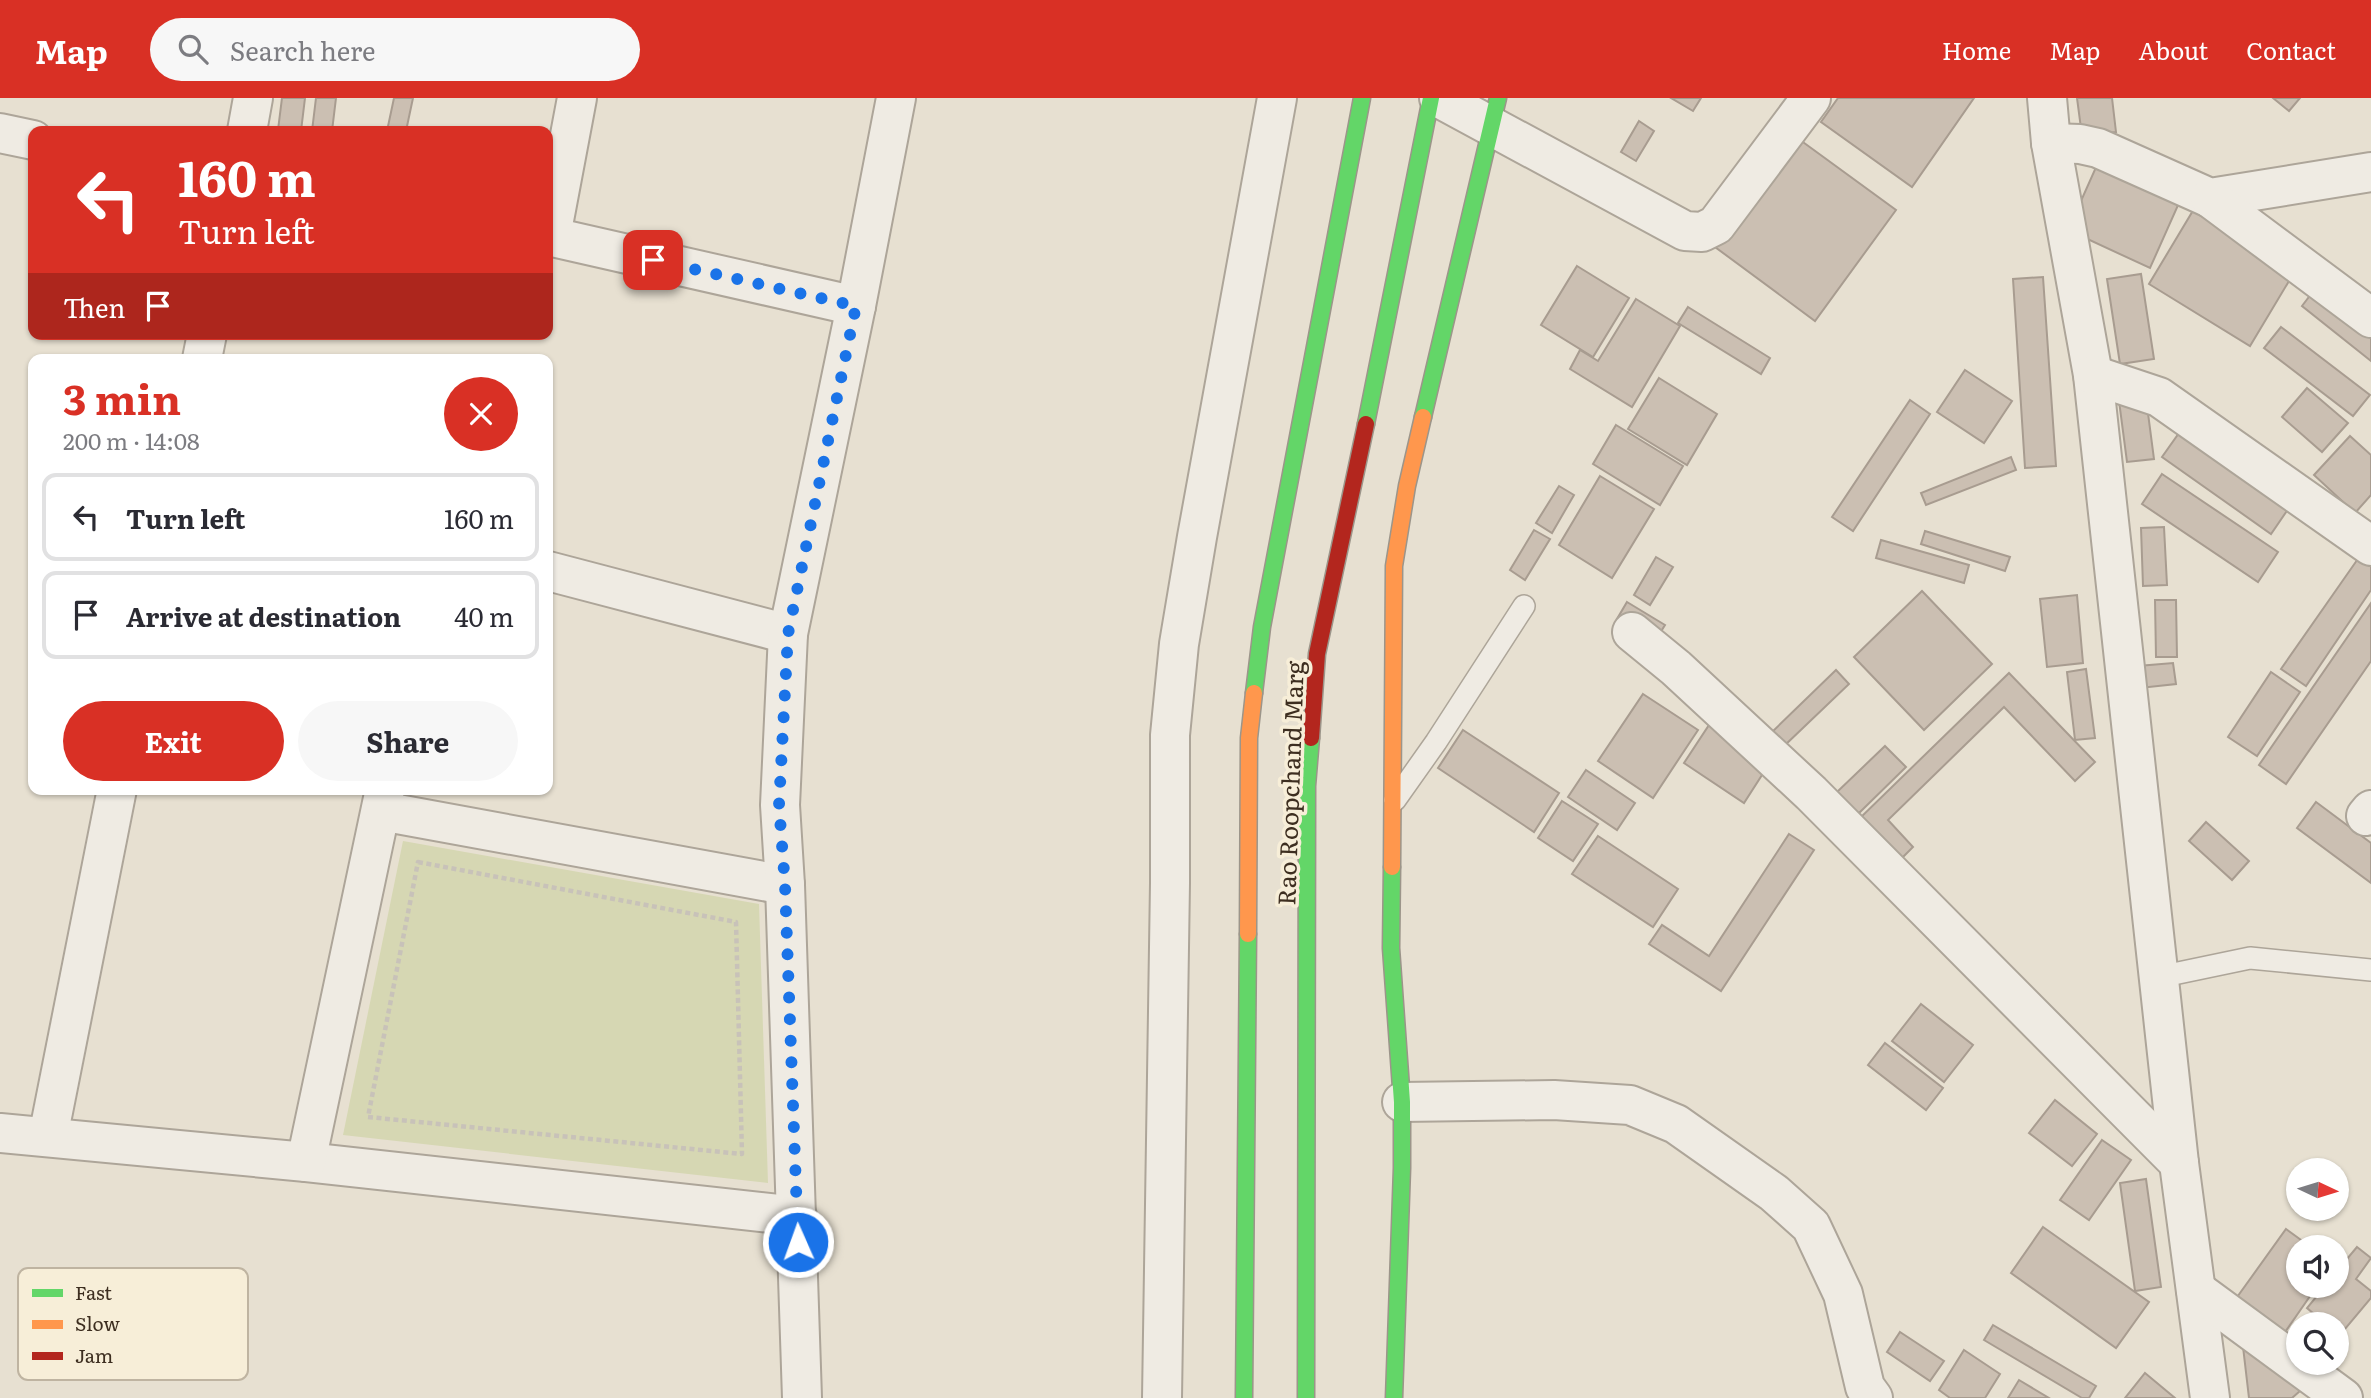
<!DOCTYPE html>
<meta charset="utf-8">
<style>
:root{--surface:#fff;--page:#f7f7f7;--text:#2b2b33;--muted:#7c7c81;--line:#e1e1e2;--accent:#d93025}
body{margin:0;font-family:Literata,serif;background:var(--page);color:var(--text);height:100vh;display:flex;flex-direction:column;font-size:26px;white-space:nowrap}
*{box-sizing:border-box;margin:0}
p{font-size:23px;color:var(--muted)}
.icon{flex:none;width:38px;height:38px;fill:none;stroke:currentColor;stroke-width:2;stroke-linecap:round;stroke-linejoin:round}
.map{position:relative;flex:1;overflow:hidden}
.side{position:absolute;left:28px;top:256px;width:525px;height:441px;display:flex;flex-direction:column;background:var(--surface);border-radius:14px;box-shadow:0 2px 5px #0004}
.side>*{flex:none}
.hud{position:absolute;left:28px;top:28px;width:525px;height:214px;border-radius:14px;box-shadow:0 2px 5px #0004;background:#d93025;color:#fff;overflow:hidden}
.needle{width:46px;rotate:94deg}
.controls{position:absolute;left:2286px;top:1060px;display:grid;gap:14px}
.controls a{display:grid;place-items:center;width:63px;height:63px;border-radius:50%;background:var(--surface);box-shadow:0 2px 5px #0004;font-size:35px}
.pin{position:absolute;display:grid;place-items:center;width:60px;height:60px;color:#fff;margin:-30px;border-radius:14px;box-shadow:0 4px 10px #0006}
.me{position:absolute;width:77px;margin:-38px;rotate:358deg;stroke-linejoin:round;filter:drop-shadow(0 0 5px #0008)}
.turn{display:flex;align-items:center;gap:24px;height:147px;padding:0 35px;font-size:32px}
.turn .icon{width:91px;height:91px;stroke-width:2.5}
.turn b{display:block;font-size:49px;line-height:60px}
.then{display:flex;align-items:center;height:66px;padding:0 35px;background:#0003;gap:14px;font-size:26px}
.round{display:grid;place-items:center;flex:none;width:74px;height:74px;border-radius:37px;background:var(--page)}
.summary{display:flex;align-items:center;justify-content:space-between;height:119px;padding:0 35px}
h1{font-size:42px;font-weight:700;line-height:52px;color:var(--accent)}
.primary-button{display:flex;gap:14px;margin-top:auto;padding:14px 35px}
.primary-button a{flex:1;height:80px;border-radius:42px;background:var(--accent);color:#fff;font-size:28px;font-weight:700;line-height:80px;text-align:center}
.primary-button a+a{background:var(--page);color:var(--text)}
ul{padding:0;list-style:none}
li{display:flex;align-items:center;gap:21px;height:88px;margin:0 14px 10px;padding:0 21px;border:4px solid var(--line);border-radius:14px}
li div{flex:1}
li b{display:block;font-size:26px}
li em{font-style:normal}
header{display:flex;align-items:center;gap:42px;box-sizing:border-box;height:98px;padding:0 35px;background:var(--accent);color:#fff}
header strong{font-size:33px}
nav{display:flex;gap:38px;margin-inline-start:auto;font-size:24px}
.search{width:490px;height:63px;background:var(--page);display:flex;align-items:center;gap:18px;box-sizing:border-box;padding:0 24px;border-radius:38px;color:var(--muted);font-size:26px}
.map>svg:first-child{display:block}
.green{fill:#d6d7b3}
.building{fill:#cbbfb2;stroke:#a89c90;stroke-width:2}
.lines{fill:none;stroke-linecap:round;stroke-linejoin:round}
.lane-casing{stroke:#ada599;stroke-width:24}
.street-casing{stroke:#ada599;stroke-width:42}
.fast-casing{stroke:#9c958a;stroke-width:19}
.slow-casing{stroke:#9c958a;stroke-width:19}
.jam-casing{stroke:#9c958a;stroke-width:19}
.path{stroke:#c8c2b9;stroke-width:4.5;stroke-dasharray:5 3.5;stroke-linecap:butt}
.lane{stroke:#efebe3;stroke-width:21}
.street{stroke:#efebe3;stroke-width:38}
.fast{stroke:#63d668;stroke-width:16}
.slow{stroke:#ff974d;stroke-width:16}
.jam{stroke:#b3261e;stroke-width:16}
.route{stroke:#1a73e8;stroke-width:12;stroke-dasharray:0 21.6}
.labels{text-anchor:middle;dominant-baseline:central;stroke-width:7;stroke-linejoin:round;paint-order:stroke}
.street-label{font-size:24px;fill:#3d2e20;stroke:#f7eed8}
.key{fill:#f7eed8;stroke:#bfb4a1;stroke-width:2}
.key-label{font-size:19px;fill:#3d2e20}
</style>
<header>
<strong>Map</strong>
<div class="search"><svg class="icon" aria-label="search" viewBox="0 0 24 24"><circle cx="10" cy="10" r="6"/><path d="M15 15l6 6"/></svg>Search here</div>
<nav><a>Home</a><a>Map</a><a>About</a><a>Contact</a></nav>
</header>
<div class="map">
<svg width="2371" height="1300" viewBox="0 0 2371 1300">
<rect width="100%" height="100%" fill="#e7e0d1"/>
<polygon class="green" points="403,743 759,806 768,1085 343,1037"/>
<g class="building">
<polygon points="282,0 305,0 301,33 278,32"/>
<polygon points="316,0 336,0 332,33 312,33"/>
<polygon points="394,0 413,0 406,33 387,33"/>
<polygon points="1671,0 1701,0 1693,13"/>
<polygon points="1838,0 1974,0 1912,89 1821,24"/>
<polygon points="2077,0 2112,0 2116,34 2082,38"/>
<polygon points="2273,0 2300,0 2289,13"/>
<polygon points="1639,23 1654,33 1636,63 1621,54"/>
<polygon points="1796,39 1896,112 1815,223 1715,149"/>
<polygon points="2101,58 2183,96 2150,170 2068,132"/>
<polygon points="2194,111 2295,173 2250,248 2149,186"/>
<polygon points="1577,168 1629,200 1593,259 1541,227"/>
<polygon points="2141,176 2154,261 2120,266 2107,181"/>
<polygon points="2043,179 2056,368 2025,370 2013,181"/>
<polygon points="2315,191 2371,236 2371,263 2302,208"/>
<polygon points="1636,201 1680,228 1632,309 1570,271 1580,252 1598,263"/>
<polygon points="1688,209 1770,260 1761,276 1678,225"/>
<polygon points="2281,229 2370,297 2353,318 2264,250"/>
<polygon points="1965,272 2012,303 1984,345 1937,314"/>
<polygon points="1659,280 1717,316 1687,367 1628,331"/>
<polygon points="2307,290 2348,325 2322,354 2282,319"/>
<polygon points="2146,300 2154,361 2127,364 2119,303"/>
<polygon points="1910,302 1930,316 1853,433 1832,419"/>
<polygon points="1616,327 1683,368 1660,407 1593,366"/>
<polygon points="2184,328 2293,404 2271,436 2162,359"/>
<polygon points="2350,338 2371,357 2371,397 2355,415 2314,377"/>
<polygon points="2011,359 2016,372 1926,407 1921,395"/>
<polygon points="2162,376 2278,454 2258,484 2142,406"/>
<polygon points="1600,378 1654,411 1612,480 1559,447"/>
<polygon points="1559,388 1574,397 1552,435 1536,425"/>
<polygon points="2164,429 2167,487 2143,488 2141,430"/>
<polygon points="1534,432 1550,441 1525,482 1510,472"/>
<polygon points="1925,433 2010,459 2005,473 1921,446"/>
<polygon points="1881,442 1969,467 1964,485 1876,460"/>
<polygon points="2362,455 2371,461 2371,492 2306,588 2281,571"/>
<polygon points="1656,459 1673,469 1650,507 1634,497"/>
<polygon points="1922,493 1992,566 1924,632 1854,559"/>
<polygon points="2077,497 2083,565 2047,569 2040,501"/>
<polygon points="2155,502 2176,502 2177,559 2156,559"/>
<polygon points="1627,504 1665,527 1655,543 1617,521"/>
<polygon points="2371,505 2371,563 2286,686 2259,667"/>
<polygon points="2173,565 2176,586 2140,590 2138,568"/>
<polygon points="2086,571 2095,640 2075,642 2067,574"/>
<polygon points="1836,572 1849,586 1784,648 1771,635"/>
<polygon points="2271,574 2300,594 2257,658 2228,639"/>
<polygon points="2009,575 2095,664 2075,683 2004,609 1888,722 1913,749 1898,764 1858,722"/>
<polygon points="1643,596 1698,632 1653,700 1598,663"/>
<polygon points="1711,624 1771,663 1744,705 1684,665"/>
<polygon points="1463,632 1559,695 1534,734 1438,670"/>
<polygon points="1885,648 1906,669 1858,716 1837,694"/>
<polygon points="1586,672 1635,705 1617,732 1568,699"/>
<polygon points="1562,703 1598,726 1573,763 1538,740"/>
<polygon points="2316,704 2371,745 2371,785 2297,730"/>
<polygon points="2206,724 2249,763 2232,782 2189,743"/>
<polygon points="1789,736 1814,752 1721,893 1649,846 1662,827 1709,858"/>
<polygon points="1598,738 1678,791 1653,829 1572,776"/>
<polygon points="1921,906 1973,947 1944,984 1892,943"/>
<polygon points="1885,945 1943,990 1926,1012 1868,967"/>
<polygon points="2055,1002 2097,1036 2072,1068 2029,1035"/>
<polygon points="2102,1042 2131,1062 2089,1122 2060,1102"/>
<polygon points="2146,1081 2161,1189 2135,1193 2120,1085"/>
<polygon points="2043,1129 2149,1204 2116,1250 2011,1175"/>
<polygon points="2286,1131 2312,1150 2298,1150 2298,1188 2317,1188 2283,1237 2235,1202"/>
<polygon points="2357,1149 2371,1160 2356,1181 2371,1193 2371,1200 2340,1237 2336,1234 2336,1227 2327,1227 2307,1210 2325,1188 2336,1188 2336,1174"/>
<polygon points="1993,1227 2096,1288 2089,1300 2082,1300 1984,1242"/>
<polygon points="1900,1234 1944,1263 1930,1283 1887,1254"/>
<polygon points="2242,1240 2309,1285 2292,1300 2249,1300"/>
<polygon points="1964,1252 2000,1276 1985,1300 1950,1300 1939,1292"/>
<polygon points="2145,1275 2175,1300 2125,1300"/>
<polygon points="2019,1282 2049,1300 2008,1300"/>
</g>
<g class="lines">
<defs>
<g id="lane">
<polyline points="1395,702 1436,644 1524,508"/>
<polyline points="2159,879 2250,860 2371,872"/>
</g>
<g id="street">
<polyline points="1439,0 1685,133 1702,134 1716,127 1811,0"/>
<polyline points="2047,0 2051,45 2093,277 2179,1065 2210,1300"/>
<polyline points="247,33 253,0"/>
<polyline points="0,35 33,42"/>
<polyline points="2051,45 2080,46 2098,50 2210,100 2371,74"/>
<polyline points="2210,100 2371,220"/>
<polyline points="548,138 856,208"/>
<polyline points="551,138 577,0"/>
<polyline points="202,261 207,236"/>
<polyline points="2093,277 2159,299 2371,448"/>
<polyline points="548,473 788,536"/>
<polyline points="1632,534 1676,570 1811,695 2179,1065"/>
<polyline points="381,713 785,787"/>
<polyline points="2366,718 2371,712"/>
<polyline points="1402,1004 1554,1002 1630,1007 1676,1026 1774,1095 1811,1128 1843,1196 1865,1289 1873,1300"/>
<polyline points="0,1035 306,1064 797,1118"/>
<polyline points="48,1039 117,691"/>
<polyline points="306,1064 385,691"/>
<polyline points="2196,1192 2343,1300"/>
<polyline points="802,1300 785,787 780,707 788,536 856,208 896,0"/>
<polyline points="1162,1300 1170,785 1170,637 1179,546 1197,439 1277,0"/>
</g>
<g id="fast">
<polyline points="1423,319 1498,0"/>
<polyline points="1366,326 1431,0"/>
<polyline points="1254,595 1262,529 1362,0"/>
<polyline points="1392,769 1391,850 1402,1004 1402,1070 1394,1300"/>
<polyline points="1244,1300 1248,836"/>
<polyline points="1306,1300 1307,688 1311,640"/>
</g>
<g id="slow">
<polyline points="1392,769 1394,468 1407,388 1423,319"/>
<polyline points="1248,836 1249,640 1254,595"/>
</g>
<polyline id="jam" points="1311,640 1317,556 1366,326"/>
</defs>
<use href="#lane" class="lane-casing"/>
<use href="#street" class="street-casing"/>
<use href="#fast" class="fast-casing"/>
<use href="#slow" class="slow-casing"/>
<use href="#jam" class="jam-casing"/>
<polygon class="path" points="418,764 736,824 742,1056 368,1019"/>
<use href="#lane" class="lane"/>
<use href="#street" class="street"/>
<use href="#fast" class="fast"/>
<use href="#slow" class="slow"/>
<use href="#jam" class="jam"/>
</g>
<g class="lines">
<polyline class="route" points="653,162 856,208 788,536 779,707 785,787 798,1144"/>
</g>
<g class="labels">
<g class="street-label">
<text transform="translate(1289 685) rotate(-88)">Rao Roopchand Marg</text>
</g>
</g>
<rect x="18" y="1170" width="230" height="112" rx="10" class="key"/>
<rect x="32" y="1191" width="31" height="8" fill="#63d668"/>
<rect x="32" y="1222" width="31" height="9" fill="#ff974d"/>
<rect x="32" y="1254" width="31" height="8" fill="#b3261e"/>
<g class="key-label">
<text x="75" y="1202">Fast</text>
<text x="75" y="1233">Slow</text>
<text x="75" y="1265">Jam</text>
</g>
</svg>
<div class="controls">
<a><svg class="needle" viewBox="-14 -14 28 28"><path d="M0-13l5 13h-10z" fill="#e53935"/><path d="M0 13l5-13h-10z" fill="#7c7c81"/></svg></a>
<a><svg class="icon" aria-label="sound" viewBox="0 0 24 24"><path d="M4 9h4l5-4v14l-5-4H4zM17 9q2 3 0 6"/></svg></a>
<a><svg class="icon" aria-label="search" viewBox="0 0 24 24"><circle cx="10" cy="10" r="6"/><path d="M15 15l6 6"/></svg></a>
</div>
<div class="pin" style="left:653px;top:162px;background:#d93025"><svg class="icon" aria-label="arrive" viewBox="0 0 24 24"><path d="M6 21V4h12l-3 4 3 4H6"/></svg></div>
<svg class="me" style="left:798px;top:1144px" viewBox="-20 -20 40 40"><circle r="17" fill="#1a73e8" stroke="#fff" stroke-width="3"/><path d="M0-11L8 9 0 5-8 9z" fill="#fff"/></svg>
<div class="hud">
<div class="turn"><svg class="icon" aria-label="left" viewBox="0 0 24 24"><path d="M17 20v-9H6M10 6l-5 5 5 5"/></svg><div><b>160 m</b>Turn left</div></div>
<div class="then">Then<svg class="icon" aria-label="arrive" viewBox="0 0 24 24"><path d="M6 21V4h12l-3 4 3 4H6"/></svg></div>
</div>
<section class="side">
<div class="summary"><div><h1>3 min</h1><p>200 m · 14:08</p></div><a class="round" style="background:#d93025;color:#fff"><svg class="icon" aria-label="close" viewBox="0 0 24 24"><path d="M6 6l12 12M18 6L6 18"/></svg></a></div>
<ul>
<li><svg class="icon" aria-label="left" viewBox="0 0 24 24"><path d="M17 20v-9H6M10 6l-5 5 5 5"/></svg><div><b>Turn left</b></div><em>160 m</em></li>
<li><svg class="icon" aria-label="arrive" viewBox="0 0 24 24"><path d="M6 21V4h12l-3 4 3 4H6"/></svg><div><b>Arrive at destination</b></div><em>40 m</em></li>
</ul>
<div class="primary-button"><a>Exit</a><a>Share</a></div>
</section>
</div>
